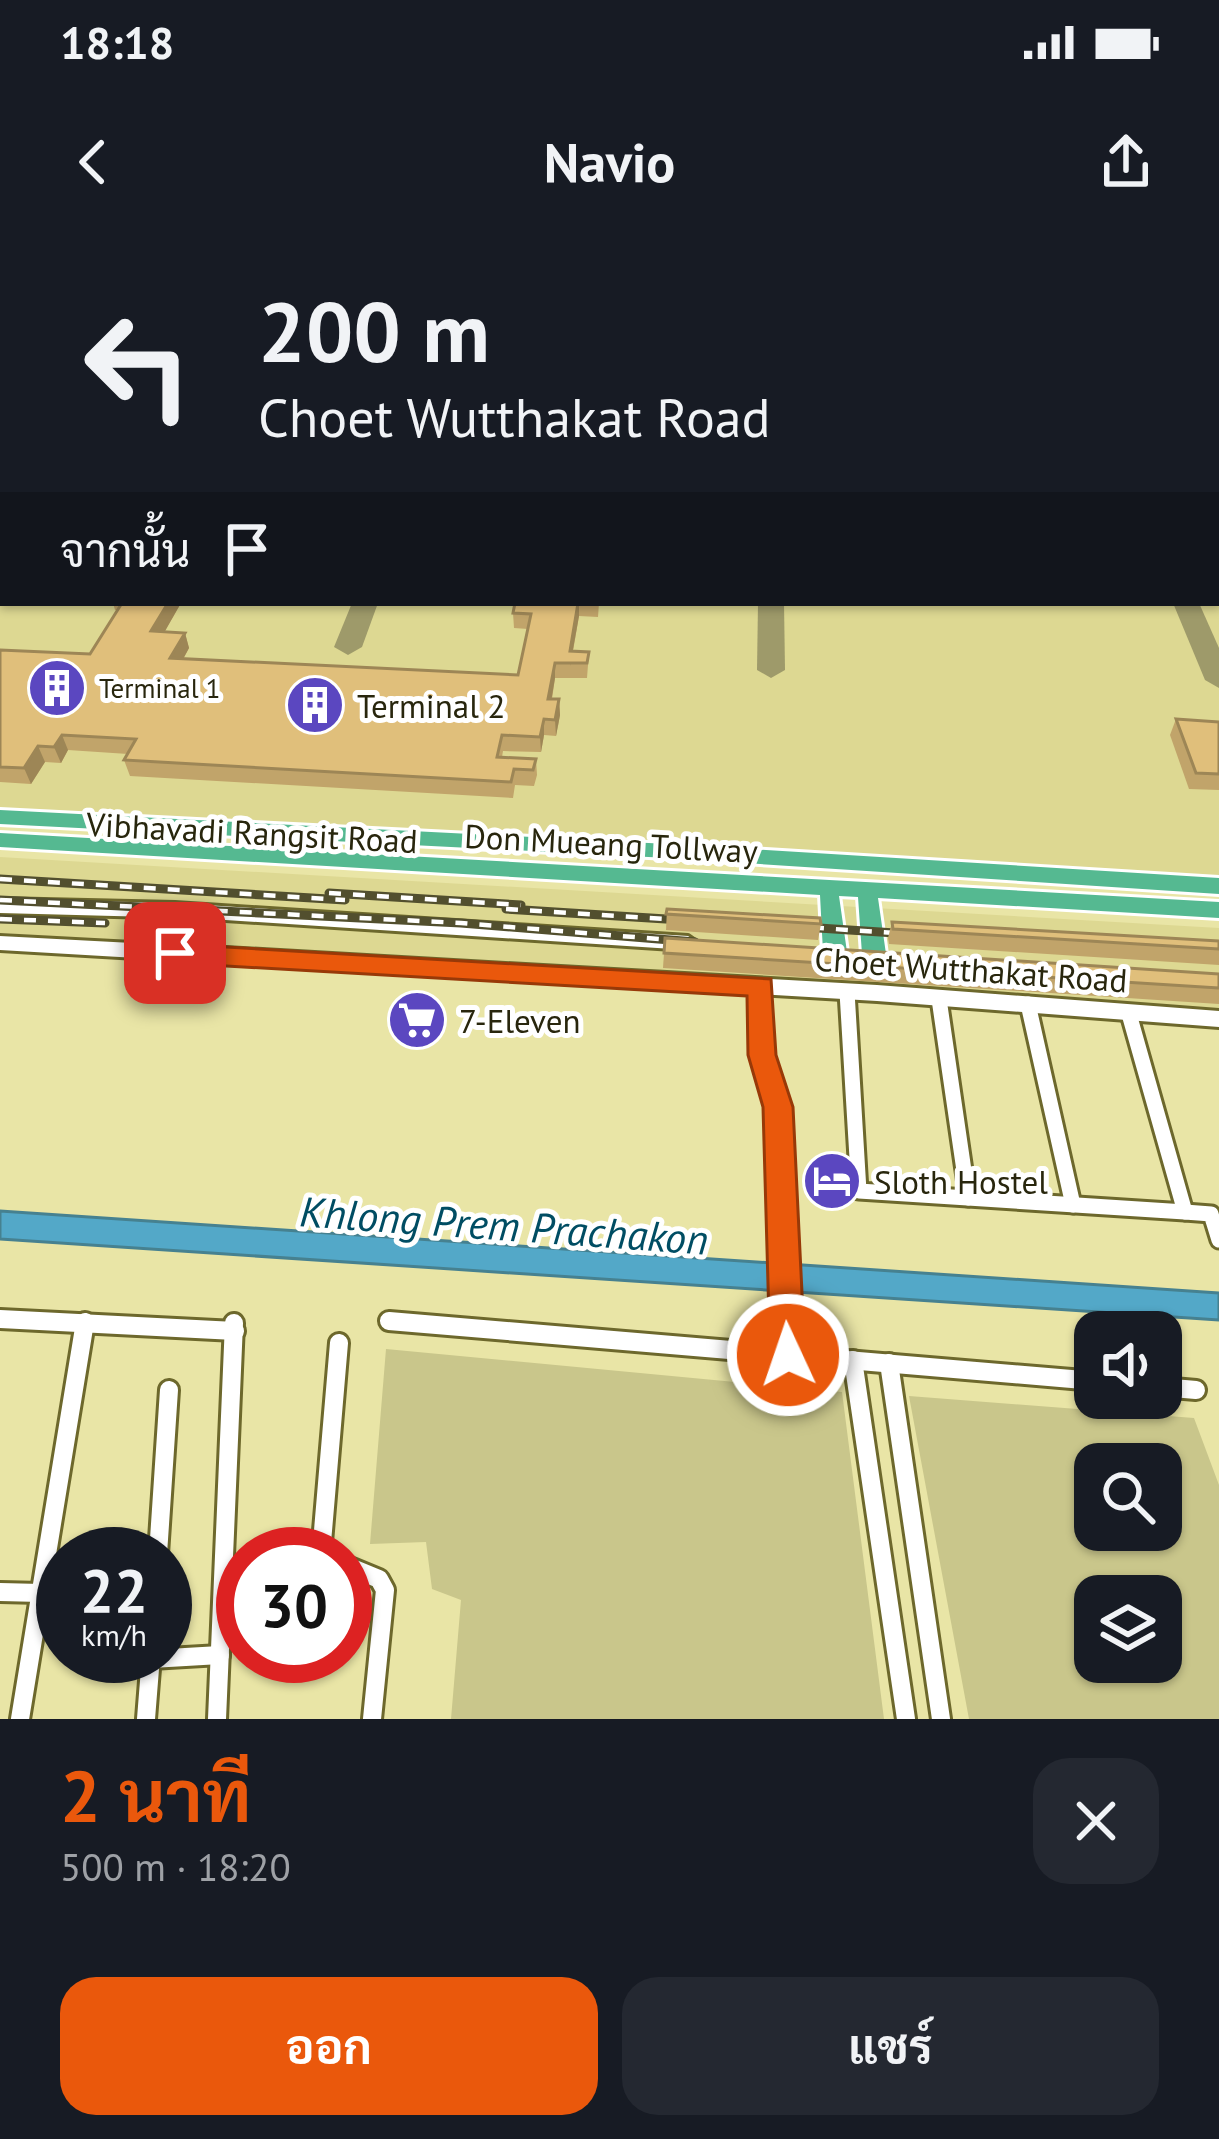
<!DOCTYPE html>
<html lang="th">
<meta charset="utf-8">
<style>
:root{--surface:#171b24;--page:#242831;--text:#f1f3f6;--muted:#9ea1a6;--accent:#ea580c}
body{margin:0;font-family:"PT Sans",Sarabun,sans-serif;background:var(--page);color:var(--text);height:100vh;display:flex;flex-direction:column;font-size:45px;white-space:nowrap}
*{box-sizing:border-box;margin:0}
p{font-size:39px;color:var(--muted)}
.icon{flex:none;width:66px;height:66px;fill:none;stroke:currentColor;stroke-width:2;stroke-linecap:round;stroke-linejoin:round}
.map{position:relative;height:1479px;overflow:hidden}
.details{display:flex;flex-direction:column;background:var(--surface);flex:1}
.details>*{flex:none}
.top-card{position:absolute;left:0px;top:0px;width:1221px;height:366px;box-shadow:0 3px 9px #0004;background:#171b24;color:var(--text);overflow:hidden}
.fabs{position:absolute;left:1074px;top:1071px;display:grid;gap:24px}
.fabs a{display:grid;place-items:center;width:108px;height:108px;border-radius:24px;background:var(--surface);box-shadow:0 3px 9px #0004;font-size:60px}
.speed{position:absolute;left:36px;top:1287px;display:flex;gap:24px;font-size:60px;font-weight:700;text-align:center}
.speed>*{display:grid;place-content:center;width:156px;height:156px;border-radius:50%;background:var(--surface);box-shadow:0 3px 9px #0004;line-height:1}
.speed small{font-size:30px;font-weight:400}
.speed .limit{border:18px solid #d22;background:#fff;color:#111}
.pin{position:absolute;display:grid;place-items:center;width:102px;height:102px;color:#fff;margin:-51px;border-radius:24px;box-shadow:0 6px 18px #0006}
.me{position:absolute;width:132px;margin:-66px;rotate:357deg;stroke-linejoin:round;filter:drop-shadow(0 0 9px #0008)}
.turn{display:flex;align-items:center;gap:42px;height:252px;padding:0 60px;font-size:54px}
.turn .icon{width:156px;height:156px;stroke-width:2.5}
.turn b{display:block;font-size:84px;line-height:102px}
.then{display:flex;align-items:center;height:114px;padding:0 60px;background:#0003;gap:24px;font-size:45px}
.round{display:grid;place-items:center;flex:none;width:126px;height:126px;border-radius:36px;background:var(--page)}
.head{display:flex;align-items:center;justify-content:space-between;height:204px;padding:0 60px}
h1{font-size:72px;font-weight:700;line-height:90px;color:var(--accent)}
.primary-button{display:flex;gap:24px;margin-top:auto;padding:24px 60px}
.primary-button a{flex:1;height:138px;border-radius:36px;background:var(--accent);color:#fff;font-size:48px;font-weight:700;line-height:138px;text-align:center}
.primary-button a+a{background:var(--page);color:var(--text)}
.status{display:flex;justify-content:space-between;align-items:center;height:84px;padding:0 60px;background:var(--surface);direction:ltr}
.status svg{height:33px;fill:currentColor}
header{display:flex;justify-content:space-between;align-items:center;height:156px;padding:0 60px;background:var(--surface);font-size:54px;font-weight:700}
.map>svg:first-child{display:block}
.built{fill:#ddd892;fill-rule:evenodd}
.green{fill:#c9c68b;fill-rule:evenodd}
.water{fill:#53a8c8;stroke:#468190;stroke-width:3}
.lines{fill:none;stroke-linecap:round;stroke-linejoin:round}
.taxiway{fill:#9e9a6a;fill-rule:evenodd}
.runway{fill:#9e9a6a;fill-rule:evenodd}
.street-far1-casing{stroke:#6d682c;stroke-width:21}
.street-casing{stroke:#6d682c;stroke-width:24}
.secondary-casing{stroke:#6d682c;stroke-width:6}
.highway-casing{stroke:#fff;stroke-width:6}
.street-far1{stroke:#fff;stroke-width:15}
.street{stroke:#fff;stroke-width:18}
.secondary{fill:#fff;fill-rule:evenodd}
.highway{fill:#55b991;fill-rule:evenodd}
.rail-casing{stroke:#524f2e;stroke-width:9}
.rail{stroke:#fff;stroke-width:4.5;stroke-dasharray:12;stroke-linecap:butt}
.wall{fill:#c1a46a}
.shaded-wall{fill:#9d8656}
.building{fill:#e0bf7b;stroke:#9d8656;stroke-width:3}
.route{fill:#ea580c;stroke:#983908;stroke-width:3}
.labels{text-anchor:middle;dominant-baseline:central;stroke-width:10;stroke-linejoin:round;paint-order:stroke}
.far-poi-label{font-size:27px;fill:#28260d;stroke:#fff;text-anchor:start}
.poi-label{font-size:33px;fill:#28260d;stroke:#fff;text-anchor:start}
.street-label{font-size:33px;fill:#28260d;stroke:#fff}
.near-water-label{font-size:42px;font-style:italic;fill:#004d63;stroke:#fff}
</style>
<div class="status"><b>18:18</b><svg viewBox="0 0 49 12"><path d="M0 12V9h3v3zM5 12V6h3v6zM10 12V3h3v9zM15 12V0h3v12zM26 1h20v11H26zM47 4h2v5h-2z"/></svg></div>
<header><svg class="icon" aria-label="back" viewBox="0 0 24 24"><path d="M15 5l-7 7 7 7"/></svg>Navio<svg class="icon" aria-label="share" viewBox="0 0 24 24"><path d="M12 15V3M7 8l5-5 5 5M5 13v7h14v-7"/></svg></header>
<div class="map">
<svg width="1219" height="1479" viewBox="0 0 1219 1479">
<rect width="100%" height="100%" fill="#e9e5a6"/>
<g class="built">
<path d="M0,0H1219V641L0,573ZM3,3H1218V363H3Z"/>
<polygon points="0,617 1219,688 1219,773 0,693"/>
</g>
<g class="green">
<polygon points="0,0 603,3 3,3 3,29"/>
<polygon points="630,0 1219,0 1219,17 1218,3"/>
<polygon points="386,1109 842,1152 884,1479 451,1479 461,1360 432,1349 426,1302 370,1304"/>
<path d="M909,1156L1194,1178L1219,1245V1479H969ZM1095,1224H1161V1290H1095ZM1095,1356H1161V1422H1095Z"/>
</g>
<polygon class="water" points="0,971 1219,1053 1219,1080 0,999"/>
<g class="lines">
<g class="taxiway">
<polygon points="0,156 3,156 0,169"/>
<rect x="1218" y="185" width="1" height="14"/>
<polygon points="0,217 3,218 3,232 0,231"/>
<rect x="1218" y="218" width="1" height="14"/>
<rect x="1218" y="266" width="1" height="14"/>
<polygon points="0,308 3,308 0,327"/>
<polygon points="352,363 378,363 362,407 348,415 334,407"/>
<polygon points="758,363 784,363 785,430 771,438 757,430"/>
<polygon points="1173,363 1199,363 1219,408 1219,448 1205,440"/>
</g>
<g class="runway">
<rect x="0" y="80" width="3" height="28"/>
<rect x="1218" y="120" width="1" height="30"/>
</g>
<defs>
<g id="street-far1">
<polyline points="761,747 762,815 778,867 784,1029"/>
<polyline points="847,752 859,951 1185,972 1129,774"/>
<polyline points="939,759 968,958"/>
<polyline points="1028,764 1073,965"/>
<polyline points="1185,972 1211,974 1219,1000"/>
</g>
<g id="street">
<polyline points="784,1026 787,1115"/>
<polyline points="0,1079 235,1091"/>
<polyline points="389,1081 1095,1141"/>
<polyline points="853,1120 906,1479"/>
<polyline points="889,1123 941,1479"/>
<polyline points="1161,1147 1196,1150"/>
<polyline points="158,1314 169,1150"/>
<polyline points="321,1314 339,1103"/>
<polyline points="345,1325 379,1339 385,1350 372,1479"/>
<polyline points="0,1352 41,1353"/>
<polyline points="151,1419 220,1415"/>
<polyline points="20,1479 85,1082"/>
<polyline points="146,1479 151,1416"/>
<polyline points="217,1479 234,1083"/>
</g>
<polygon id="secondary" points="0,659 175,663 688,696 698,703 688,710 210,679 191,706 877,745 1219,771 1219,787 877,761 0,710 0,696 170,705 190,678 0,673"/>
<g id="highway">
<polygon points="0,570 668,604 1219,638 1219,654 668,618 0,584"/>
<polygon points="0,593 1219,662 1219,678 878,658 886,714 874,723 862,714 858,657 839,656 847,712 835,721 823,712 820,655 0,607"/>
</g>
</defs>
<use href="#street-far1" class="street-far1-casing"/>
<use href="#street" class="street-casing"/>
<use href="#secondary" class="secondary-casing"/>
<use href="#highway" class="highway-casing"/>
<use href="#street-far1" class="street-far1"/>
<use href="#street" class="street"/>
<use href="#secondary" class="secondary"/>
<use href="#highway" class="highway"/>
<defs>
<g id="rail">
<polyline points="0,639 345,660"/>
<polyline points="329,653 521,665"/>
<polyline points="0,660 461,683 695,702"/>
<polyline points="506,669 698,681"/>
<polyline points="0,679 105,683"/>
<polyline points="788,686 926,695"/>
</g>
</defs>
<use href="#rail" class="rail-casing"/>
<use href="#rail" class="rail"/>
</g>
<g class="wall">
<polygon points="113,363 181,363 164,392 185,393 189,408 183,419 518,435 528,389 514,388 513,373 534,363 599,363 598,377 579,376 573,411 589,412 587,438 555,438 552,459 559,459 560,475 556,496 544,495 541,512 503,511 502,517 536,519 537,535 534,546 515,545 513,558 130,536 124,520 128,514 68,510 61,523 45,522 31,544 0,542 0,410 90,414 118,370 115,370"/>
<polygon points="1176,479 1219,482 1219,550 1189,549 1170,495"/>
<polygon points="667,669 821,684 818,700 666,690"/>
<polygon points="892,682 1219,701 1219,725 889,704 888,698"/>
<polygon points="665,698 1219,734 1219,764 663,728"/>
</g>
<g class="shaded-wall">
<polygon points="168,363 181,363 156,407 151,391"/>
<polygon points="579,363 579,376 570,426 570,411"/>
<polygon points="185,393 189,408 175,434 170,418"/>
<polygon points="555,423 555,438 549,474 548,459"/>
<polygon points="559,459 560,475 556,496 555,480"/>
<polygon points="544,479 544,495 541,512 540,497"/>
<polygon points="62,495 68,510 61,523 54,507"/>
<polygon points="38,506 45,522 31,544 24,528"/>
</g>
<g class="building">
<polygon points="122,363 168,363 151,391 185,393 170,418 518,435 531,374 513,373 515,363 578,363 570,411 589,412 587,423 555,423 548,459 559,459 555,480 544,479 540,497 502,495 497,517 536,519 533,530 514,529 511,542 124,520 136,499 62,495 54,507 38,506 24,528 0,527 0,410 90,414"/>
<polygon points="1176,479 1219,482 1219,534 1196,533"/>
<polygon points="667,669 820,678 821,684 666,674"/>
<polygon points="892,682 1219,701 1219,709 893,689"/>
<polygon points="665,698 1219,734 1219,748 664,713"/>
</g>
<polygon class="route" points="175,704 771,739 776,815 793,867 805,1115 800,1127 788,1132 775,1127 770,1115 763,867 748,815 747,756 175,723 161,713"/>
<defs>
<symbol id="building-disc" viewBox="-11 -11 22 22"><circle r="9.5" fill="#5b47c0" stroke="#fff"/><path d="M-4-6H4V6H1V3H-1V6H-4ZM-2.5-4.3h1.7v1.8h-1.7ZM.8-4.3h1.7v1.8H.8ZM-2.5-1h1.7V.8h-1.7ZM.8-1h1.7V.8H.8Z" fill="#fff"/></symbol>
<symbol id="supermarket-disc" viewBox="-11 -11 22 22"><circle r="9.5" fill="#5b47c0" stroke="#fff"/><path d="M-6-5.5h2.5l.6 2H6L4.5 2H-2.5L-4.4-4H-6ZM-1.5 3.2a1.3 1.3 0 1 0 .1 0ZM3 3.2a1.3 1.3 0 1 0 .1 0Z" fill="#fff"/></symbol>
<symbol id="hotel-disc" viewBox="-11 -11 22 22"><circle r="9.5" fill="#5b47c0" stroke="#fff"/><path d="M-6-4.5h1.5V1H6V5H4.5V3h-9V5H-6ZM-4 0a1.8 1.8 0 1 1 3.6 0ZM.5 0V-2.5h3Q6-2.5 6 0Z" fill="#fff"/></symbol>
</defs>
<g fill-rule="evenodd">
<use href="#building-disc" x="24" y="415" width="66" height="66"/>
<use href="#building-disc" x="282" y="432" width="66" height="66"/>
<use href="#supermarket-disc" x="384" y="747" width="66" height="66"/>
<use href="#hotel-disc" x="799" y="908" width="66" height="66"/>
</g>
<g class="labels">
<g class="far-poi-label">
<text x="99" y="448">Terminal 1</text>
</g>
<g class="poi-label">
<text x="357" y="465">Terminal 2</text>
<text x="459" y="780">7-Eleven</text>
<text x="874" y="941">Sloth Hostel</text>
</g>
<g class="street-label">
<text transform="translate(252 592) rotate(3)">Vibhavadi Rangsit Road</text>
<text transform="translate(611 603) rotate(3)">Don Mueang Tollway</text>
<text transform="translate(971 729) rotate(4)">Choet Wutthakat Road</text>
</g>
<g class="near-water-label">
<text transform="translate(504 985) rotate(4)">Khlong Prem Prachakon</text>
</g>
</g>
</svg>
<div class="fabs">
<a><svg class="icon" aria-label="sound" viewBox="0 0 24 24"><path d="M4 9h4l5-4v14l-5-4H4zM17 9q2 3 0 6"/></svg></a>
<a><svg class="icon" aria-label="search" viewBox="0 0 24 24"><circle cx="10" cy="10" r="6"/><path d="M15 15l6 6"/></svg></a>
<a><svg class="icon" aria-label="layers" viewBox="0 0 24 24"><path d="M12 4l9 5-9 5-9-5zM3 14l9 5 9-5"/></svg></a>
</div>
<div class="speed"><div>22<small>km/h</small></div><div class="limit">30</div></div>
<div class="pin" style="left:175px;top:713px;background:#d93025"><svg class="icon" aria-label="arrive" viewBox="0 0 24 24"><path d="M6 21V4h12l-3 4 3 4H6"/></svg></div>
<svg class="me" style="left:788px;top:1115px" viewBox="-20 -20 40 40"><circle r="17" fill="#ea580c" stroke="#fff" stroke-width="3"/><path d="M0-11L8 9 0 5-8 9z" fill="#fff"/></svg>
<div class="top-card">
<div class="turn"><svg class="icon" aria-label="left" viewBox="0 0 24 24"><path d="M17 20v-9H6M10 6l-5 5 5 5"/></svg><div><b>200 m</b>Choet Wutthakat Road</div></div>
<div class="then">จากนั้น<svg class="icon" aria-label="arrive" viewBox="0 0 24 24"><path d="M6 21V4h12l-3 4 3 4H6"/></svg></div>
</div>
</div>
<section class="details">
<div class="head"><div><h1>2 นาที</h1><p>500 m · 18:20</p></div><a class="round"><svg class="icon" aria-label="close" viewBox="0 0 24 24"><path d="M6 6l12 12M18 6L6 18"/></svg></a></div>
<div class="primary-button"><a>ออก</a><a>แชร์</a></div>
</section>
